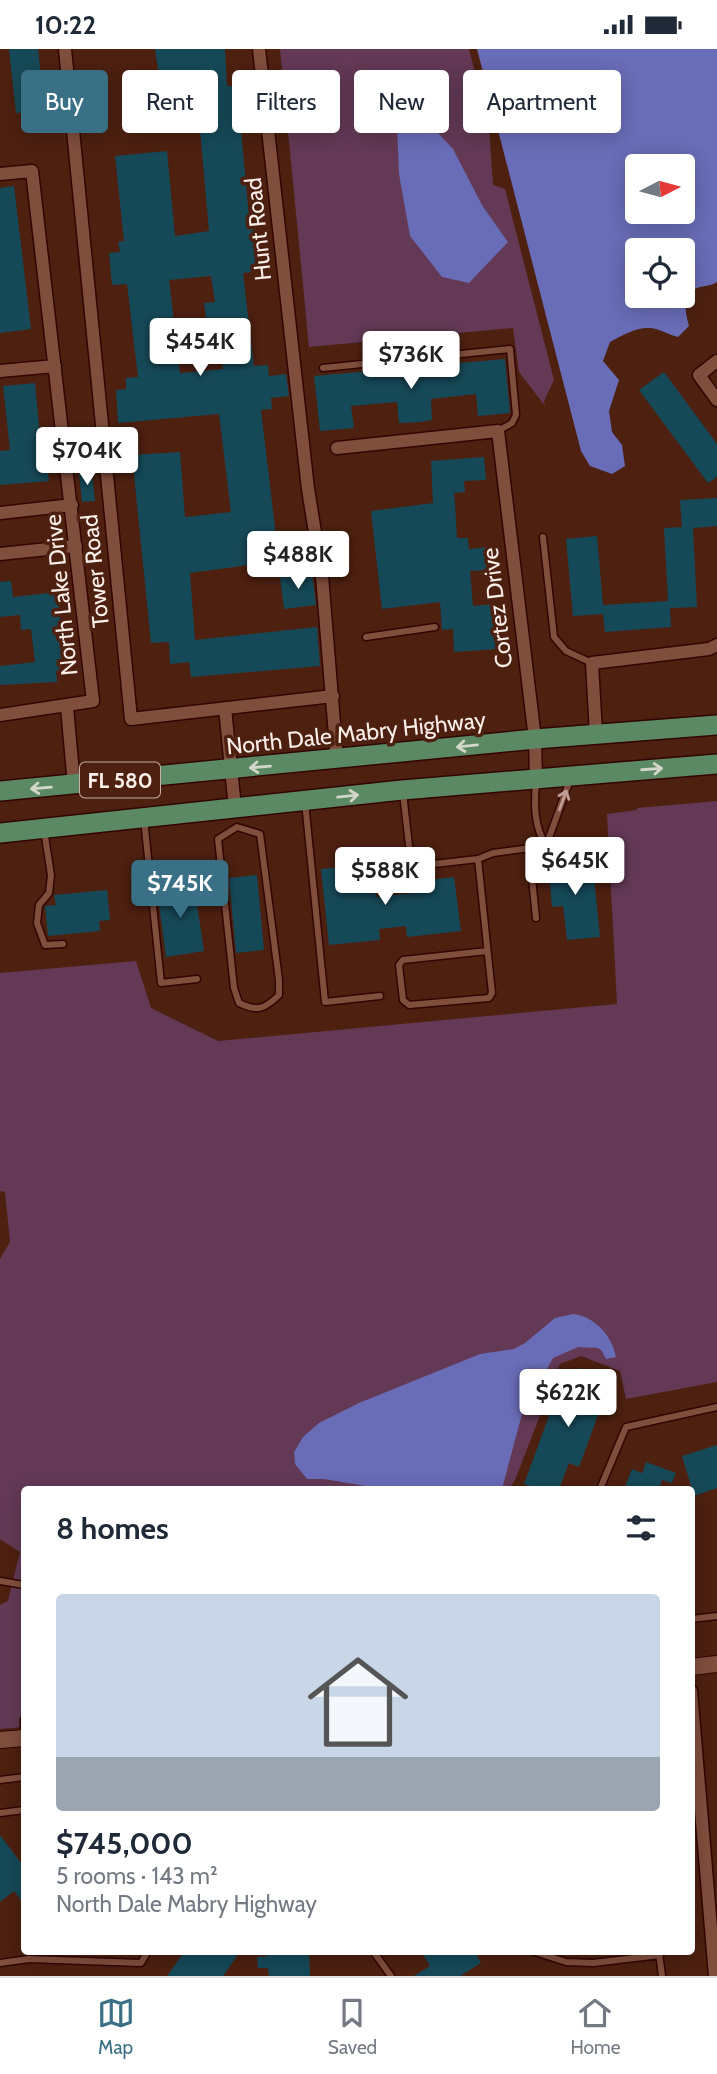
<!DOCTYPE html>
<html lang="en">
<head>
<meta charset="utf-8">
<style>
	:root { --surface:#fff; --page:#f2f2f3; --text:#1f2937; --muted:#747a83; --line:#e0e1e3; --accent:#3a7086 }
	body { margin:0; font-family:Cabin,sans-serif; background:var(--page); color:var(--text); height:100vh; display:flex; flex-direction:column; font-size:26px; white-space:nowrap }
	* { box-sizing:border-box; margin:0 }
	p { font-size:23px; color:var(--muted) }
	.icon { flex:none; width:38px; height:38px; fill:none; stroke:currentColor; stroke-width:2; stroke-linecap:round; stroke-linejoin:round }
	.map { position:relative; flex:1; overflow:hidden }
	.drawer { position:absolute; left:21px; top:1437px; width:674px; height:469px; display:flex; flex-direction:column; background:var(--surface); border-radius:7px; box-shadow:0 4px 18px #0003 }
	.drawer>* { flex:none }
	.guide { position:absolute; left:21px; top:21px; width:676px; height:63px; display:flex; gap:14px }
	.needle { width:46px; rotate:84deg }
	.fabs { position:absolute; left:625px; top:105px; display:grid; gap:14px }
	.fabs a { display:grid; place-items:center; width:70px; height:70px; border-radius:7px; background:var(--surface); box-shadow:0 4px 18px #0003; font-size:35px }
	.price { position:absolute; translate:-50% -60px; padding:0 16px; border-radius:7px; background:#fff; color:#222; font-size:23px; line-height:46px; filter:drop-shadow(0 2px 4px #0008) }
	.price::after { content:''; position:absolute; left:50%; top:42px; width:21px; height:16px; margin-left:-10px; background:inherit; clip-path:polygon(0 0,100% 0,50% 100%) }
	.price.on { background:var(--accent); color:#fff }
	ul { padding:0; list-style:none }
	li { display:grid; align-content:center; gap:14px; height:371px; padding:0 35px }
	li+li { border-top:2px solid var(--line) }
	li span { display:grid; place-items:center; height:217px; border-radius:7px; color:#555 }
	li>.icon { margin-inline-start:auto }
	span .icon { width:126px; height:126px; fill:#fffc; stroke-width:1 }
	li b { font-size:30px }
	h2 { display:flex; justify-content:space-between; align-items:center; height:84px; padding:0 35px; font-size:30px }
	.chip { padding:0 24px; border-radius:7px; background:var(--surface); box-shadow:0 4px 18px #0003; font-size:24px; line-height:63px }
	.chip.on { background:var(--accent); color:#fff }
	.status { display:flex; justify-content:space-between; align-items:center; height:49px; padding:0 35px; background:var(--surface); direction:ltr }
	.status svg { height:19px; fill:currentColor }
	.menu { display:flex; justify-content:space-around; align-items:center; height:98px; border-top:2px solid var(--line); background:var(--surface); font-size:19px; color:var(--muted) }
	.menu a { display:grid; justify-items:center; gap:4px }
	.menu .on { color:var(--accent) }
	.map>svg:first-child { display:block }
	.green { fill:#633955; fill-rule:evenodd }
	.water { fill:#696cb6; fill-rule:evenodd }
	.building { fill:#164958; fill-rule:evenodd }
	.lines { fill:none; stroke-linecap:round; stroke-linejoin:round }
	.service-casing { stroke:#310600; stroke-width:9 }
	.minor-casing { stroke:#310600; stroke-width:15 }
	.tertiary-casing { stroke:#310600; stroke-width:18 }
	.primary-casing { stroke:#310600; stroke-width:22 }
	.service { stroke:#804e3d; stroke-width:6 }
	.minor { stroke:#804e3d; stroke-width:12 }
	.tertiary { stroke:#804e3d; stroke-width:16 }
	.primary { stroke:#5b8964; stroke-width:19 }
	.oneway { stroke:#d3d6c8 }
	.oneway2 { stroke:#be9e94 }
	.labels { text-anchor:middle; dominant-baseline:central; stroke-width:7; stroke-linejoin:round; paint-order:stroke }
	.shield { fill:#4d2010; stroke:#c7b1a9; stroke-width:2 }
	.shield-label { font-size:21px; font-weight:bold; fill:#fbefea }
	.street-label { font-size:23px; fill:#fbefea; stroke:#4d2010 }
</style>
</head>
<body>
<div class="status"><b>10:22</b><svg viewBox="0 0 49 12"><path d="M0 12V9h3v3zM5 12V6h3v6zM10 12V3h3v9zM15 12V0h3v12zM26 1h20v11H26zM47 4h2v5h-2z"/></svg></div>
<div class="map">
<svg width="717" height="1927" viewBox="0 0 717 1927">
	<rect width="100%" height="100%" fill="#4d2010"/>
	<path class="green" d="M 280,0 L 469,0 L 489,78 L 493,136 L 505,140 L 554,331 L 544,352 L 545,357 L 519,323 L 513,279 L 309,298 ZM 399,125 L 482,156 L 508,193 Z
		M 717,752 L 717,1333 L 626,1350 L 620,1322 L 581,1307 L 560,1315 L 515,1431 L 509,1440 L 334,1440 L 321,1438 L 317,1440 L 24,1440 L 24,1678 L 0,1680 L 0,1556 L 8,1552 L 20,1503 L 0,1490 L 0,1210 L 10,1193 L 5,1143 L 0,1142 L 0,924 L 136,912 L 151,959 L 218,992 L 617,955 L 607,765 L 637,761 L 637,759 Z"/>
	<path class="water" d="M 477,0 L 717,0 L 717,233 C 711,237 708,236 700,238 C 681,243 685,263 689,277 L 678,288 C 670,286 663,282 656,280 C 640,276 623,286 610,293 L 603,312 L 619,331 L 609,362 L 612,383 L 622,396 L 625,417 L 612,425 L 590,417 L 581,402 ZM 682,117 L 682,163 L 637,163 L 637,117 ZM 682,201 L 682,247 L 637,247 L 637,201 Z
		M 423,68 L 453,100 L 482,156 L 508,193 L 469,234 L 442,228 L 410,187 L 399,125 L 397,75 Z
		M 573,1265 C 594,1267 612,1286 616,1308 L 606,1310 L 602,1302 L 598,1299 L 578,1298 L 553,1309 L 522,1365 L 502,1440 L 383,1440 L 324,1430 L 307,1430 L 295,1415 L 294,1403 L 303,1388 L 319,1374 L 359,1354 L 480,1305 L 514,1300 L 525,1294 L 555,1269 Z"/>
	<path class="building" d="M 9,0 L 38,0 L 45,60 L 16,64 Z
		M 155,0 L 225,0 L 227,37 L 237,37 L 250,179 L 255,178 L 256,188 L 268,187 L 270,221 L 243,224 L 254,317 L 268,316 L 269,327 L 286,325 L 289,347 L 271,349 L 272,360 L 261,361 L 279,512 L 190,524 L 195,591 L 317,578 L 320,617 L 191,628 L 189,613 L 170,615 L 169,593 L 151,594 L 132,406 L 180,403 L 185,468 L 231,463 L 219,365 L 118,374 L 116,341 L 126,340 L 126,329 L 138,328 L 127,235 L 112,236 L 109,204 L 120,203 L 118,193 L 124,192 L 115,107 L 167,102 L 175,187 L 209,182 L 196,35 L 189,35 L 188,22 L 159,26 ZM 211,227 L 215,253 L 204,254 L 210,297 L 220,295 L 223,320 L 180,324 L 169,231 Z
		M 14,137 L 31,280 L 0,284 L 0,139 Z
		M 505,310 L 510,364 L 478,367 L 476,345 L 431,350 L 432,371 L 421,373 L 399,374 L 397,353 L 351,357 L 354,379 L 320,382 L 314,327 Z
		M 664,323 L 717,395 L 717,428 L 708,434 L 639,341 Z
		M 35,334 L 42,409 L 46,409 L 49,432 L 0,436 L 0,402 L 10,401 L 3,337 Z
		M 484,408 L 486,431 L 464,432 L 465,443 L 454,444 L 455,455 L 457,489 L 468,489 L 469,500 L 490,498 L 492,521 L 470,522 L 471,534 L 473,557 L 494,555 L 497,600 L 454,603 L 453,580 L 442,581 L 440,553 L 382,560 L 371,462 L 433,454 L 431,412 Z
		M 92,424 L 95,452 L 82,453 L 79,425 Z
		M 717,449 L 717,477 L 693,479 L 697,558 L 670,559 L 671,578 L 605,583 L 603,565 L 573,567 L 566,490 L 597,487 L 603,556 L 668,552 L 664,479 L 682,478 L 680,451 Z
		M 312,524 L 316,556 L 284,560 L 280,528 Z
		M 11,532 L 13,548 L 57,543 L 66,620 L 56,622 L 57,633 L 0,636 L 0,617 L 35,613 L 31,580 L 21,581 L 20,566 L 0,568 L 0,533 Z
		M 581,809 L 583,820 L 593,819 L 600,888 L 567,891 L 563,857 L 552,858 L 548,812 Z
		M 373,815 L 376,848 L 413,844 L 412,833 L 454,828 L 461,882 L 407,888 L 406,877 L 379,880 L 380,891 L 329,896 L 321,820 Z
		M 257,826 L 264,901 L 236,904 L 229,829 Z
		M 194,835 L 204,902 L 166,908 L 157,840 Z
		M 107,841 L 110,871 L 99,872 L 100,882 L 48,887 L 45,857 L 56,856 L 54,846 Z
		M 579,1319 L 611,1331 L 579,1418 L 569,1414 L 559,1440 L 537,1440 L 524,1435 L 564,1326 L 575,1330 Z
		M 717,1396 L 717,1439 L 694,1447 L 682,1407 Z
		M 646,1413 L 676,1424 L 672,1434 L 662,1431 L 659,1440 L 624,1440 L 632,1420 L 642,1424 Z
		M 0,1786 L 24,1818 L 24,1855 L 14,1842 L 0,1853 Z
		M 185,1902 L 229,1902 L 237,1907 L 223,1927 L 167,1927 Z
		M 267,1902 L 309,1902 L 310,1927 L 269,1927 L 268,1919 L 258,1919 L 257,1908 L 267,1907 Z
		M 421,1902 L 474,1902 L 481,1914 L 460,1927 L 414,1927 L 430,1917 Z"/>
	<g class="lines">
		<defs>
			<path id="service" d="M 323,319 L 510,300 L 516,366 L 512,374 L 498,382
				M 543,488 L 554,588 L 566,602 L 592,614
				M 366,588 L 435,578
				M 536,733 C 534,756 534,777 546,797 L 570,731
				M 403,744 L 411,814 L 416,817 L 478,810 L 493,804 L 546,797
				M 305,753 L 325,953 L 380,947
				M 144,770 L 161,934 L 197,930
				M 237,778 L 260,785 L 279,931 L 279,946 C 265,960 257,963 239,954 L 234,939 L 218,790 Z
				M 44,781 L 51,826 L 49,844 L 39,856 L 37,874 L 45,896 L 63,895
				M 529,799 L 536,869
				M 478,810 L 492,944 L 489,949 L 409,956 L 403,951 L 399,916 L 403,911 L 487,902
				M 600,1440 L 626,1378 L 717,1358
				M 0,1532 L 24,1536
				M 691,1570 L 717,1567
				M 24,1670 L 24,1679
				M 0,1731 L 24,1728
				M 0,1764 L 24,1761
				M 373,1902 L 391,1927
				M 532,1902 L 566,1913 L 593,1914 L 660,1906
				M 659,1904 L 662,1927
				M 0,1914 L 29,1910 L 141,1914 L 148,1902"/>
			<path id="minor" d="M 65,0 L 131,670 L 333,647
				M 259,0 L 308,440 L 322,527 L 337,711
				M 0,125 L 32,122 L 93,652 L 0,666
				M 717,312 L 699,326 L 717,351
				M 0,322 L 55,317
				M 337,399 L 498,382 L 535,690 L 536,731
				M 0,464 L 72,456
				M 0,505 L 76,497
				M 67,658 L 74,736
				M 225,659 L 235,759
				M 596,685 L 592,614 L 709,600 L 717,596
				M 691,1642 L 715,1927"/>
			<path id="tertiary" d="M 691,1618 L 717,1615
				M 0,1691 L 24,1689"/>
			<path id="primary" d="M 0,742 L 535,690 L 717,676
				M 0,784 L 402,741 L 717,715"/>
		</defs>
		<use href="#service" class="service-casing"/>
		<use href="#minor" class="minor-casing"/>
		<use href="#tertiary" class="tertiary-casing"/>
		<use href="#primary" class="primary-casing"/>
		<use href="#service" class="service"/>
		<use href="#minor" class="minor"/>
		<use href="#tertiary" class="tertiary"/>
		<use href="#primary" class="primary"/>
	</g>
	<defs><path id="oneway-shaft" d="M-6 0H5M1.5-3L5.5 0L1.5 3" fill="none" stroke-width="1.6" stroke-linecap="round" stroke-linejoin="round" transform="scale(1.75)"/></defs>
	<g class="oneway">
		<use href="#oneway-shaft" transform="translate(467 697) rotate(174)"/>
		<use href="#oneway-shaft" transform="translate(260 718) rotate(175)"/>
		<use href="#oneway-shaft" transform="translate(652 720) rotate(-4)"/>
		<use href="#oneway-shaft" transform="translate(41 739) rotate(175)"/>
		<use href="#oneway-shaft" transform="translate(348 747) rotate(-6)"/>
	</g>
	<use class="oneway2" href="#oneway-shaft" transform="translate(563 751) rotate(-70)"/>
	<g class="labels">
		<rect class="shield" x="80" y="713.5" width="80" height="35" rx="5"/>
		<g class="shield-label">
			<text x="120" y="731">FL 580</text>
		</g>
		<g class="street-label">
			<text transform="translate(258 180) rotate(-96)">Hunt Road</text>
			<text transform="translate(95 522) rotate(-96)">Tower Road</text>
			<text transform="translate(61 546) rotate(-96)">North Lake Drive</text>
			<text transform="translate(497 559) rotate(-97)">Cortez Drive</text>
			<text transform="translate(356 684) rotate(-6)">North Dale Mabry Highway</text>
		</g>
	</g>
</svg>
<div class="fabs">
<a><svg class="needle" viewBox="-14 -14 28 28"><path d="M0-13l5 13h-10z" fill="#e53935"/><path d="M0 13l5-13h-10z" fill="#747a83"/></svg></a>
<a><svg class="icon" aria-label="locate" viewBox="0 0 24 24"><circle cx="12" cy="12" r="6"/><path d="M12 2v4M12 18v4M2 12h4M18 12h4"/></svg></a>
</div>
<b class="price" style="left:200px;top:329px">$454K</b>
<b class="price" style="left:411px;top:342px">$736K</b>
<b class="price" style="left:87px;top:438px">$704K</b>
<b class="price" style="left:298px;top:542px">$488K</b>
<b class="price" style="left:575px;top:848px">$645K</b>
<b class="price" style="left:385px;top:858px">$588K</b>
<b class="price on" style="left:180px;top:871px">$745K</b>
<b class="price" style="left:568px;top:1380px">$622K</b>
<div class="guide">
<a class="chip on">Buy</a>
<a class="chip">Rent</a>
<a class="chip">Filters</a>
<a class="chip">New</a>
<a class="chip">Apartment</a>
</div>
<section class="drawer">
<h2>8 homes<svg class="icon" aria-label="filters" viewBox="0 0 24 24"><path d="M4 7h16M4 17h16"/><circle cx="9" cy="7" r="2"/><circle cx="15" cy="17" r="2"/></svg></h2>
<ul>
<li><span style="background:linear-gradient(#c9d6e8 75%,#9aa5b1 0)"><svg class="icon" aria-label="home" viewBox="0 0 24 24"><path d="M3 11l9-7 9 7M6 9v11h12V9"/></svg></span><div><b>$745,000</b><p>5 rooms · 143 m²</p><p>North Dale Mabry Highway</p></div></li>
</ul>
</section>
</div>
<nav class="menu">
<a class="on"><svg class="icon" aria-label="map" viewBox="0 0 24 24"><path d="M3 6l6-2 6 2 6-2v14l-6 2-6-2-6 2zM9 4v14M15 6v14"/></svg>Map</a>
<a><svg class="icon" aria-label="saved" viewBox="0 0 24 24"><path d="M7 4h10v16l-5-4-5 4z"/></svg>Saved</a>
<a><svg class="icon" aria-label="home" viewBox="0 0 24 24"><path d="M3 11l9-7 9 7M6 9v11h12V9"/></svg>Home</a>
</nav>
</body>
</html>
